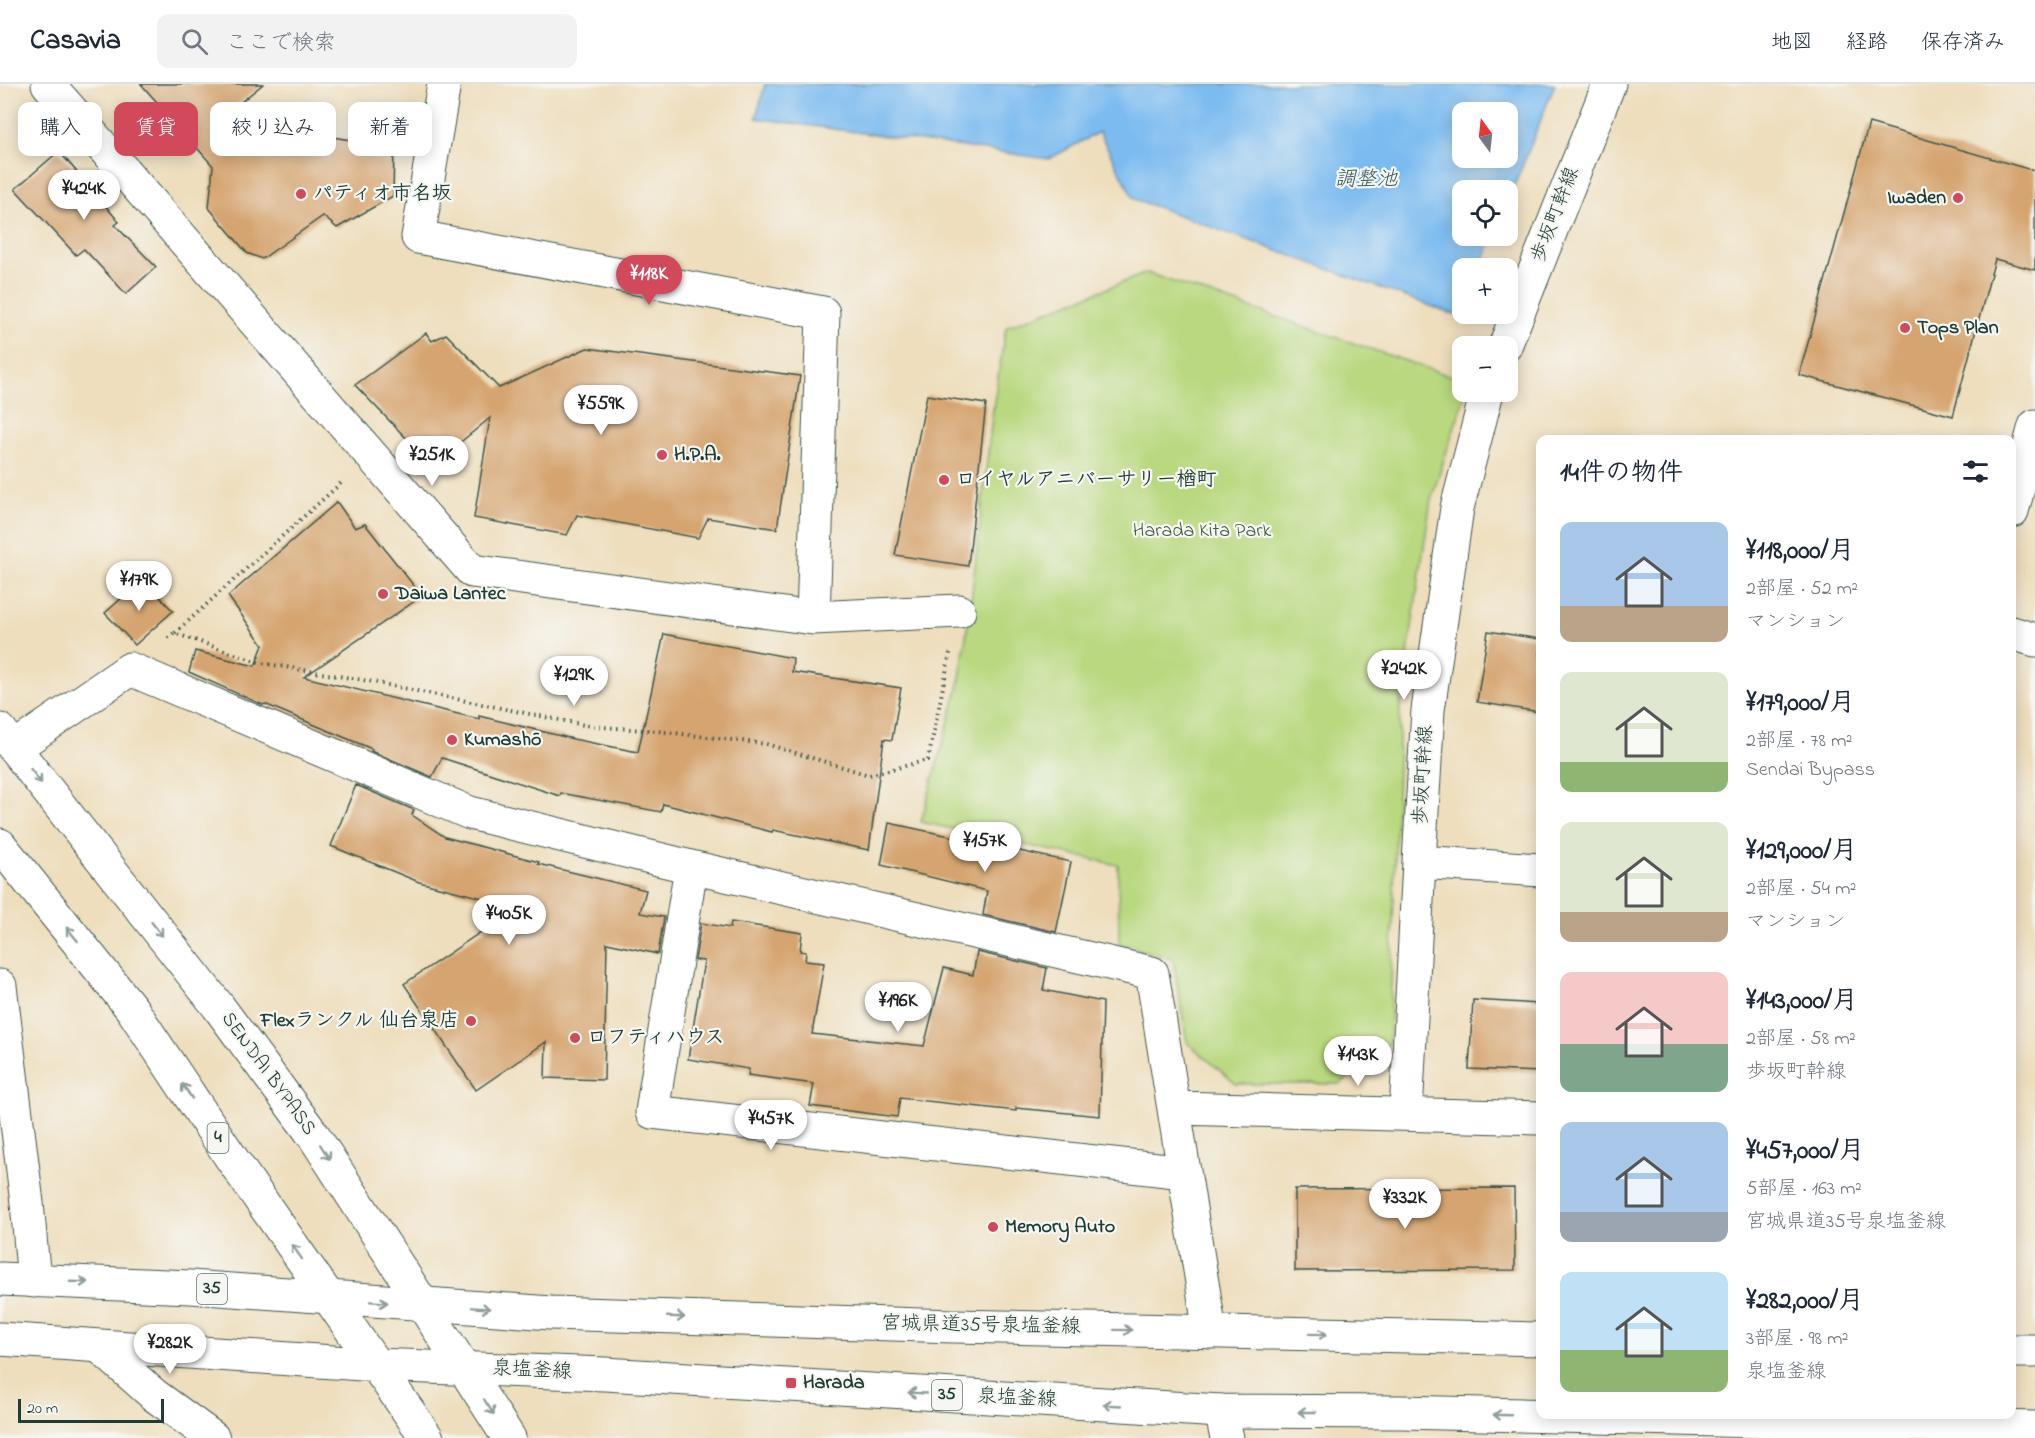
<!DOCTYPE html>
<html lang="ja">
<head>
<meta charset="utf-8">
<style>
	:root { --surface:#fff; --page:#f2f2f3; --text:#1f2937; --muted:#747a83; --line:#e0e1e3; --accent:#d1495b }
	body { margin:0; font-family:"Indie Flower","Klee One",sans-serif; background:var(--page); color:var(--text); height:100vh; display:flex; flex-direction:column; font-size:22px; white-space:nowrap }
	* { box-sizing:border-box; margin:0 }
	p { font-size:20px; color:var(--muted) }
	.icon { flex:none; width:33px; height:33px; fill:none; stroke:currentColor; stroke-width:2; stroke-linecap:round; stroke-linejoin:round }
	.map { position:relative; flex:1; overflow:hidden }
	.details { position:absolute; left:1536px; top:351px; width:480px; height:984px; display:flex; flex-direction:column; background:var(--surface); border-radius:12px; box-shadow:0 3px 15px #0003 }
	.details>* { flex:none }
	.guide { position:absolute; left:18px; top:18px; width:570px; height:54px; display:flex; gap:12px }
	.needle { width:39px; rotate:345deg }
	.buttons { position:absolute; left:1452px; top:18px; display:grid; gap:12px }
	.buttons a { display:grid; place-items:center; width:66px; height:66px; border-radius:12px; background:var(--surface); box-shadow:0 3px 15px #0003; font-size:30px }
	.scale { position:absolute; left:18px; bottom:15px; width:146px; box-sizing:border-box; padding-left:6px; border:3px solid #1f3d34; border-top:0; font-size:16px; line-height:21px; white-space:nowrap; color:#1f3d34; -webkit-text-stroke:4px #f6f6f2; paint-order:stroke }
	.price { position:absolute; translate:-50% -51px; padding:0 14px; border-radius:21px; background:#fff; color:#222; font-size:20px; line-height:39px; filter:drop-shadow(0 2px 3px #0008) }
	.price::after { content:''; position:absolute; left:50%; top:36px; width:18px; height:14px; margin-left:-9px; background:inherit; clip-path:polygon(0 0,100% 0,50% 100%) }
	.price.on { background:var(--accent); color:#fff }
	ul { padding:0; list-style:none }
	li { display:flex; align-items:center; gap:18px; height:150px; padding:0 24px }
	li span { display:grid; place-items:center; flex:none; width:168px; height:120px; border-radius:12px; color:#555 }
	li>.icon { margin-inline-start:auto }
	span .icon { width:72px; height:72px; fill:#fffc; stroke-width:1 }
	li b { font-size:26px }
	h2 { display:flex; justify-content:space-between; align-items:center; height:72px; padding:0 24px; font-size:26px }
	.chip { padding:0 21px; border-radius:12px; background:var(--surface); box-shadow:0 3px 15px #0003; font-size:21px; line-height:54px }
	.chip.on { background:var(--accent); color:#fff }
	header { display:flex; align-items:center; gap:36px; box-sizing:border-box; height:84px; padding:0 30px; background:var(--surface); border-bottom:2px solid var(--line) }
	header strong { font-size:28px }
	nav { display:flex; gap:33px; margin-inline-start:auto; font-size:21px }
	.search { width:420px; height:54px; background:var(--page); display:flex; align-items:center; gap:15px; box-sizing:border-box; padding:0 21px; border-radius:12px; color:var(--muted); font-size:22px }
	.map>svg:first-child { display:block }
	.green { fill:#b9d87f; stroke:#6c8a5a; stroke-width:1.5 }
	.water { fill:#7cbbf0; stroke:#4e7c92; stroke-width:1.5; fill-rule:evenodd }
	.building { fill:#d5a470 }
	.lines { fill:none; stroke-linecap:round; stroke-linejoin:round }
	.minor-casing { stroke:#3e5549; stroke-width:35 }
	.major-casing { stroke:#3e5549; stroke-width:35 }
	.highway-casing { stroke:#3e5549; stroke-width:35 }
	.path { stroke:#3e5549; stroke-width:4; stroke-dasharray:1.5 4.5; stroke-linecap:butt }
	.minor { stroke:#fff; stroke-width:33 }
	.major { stroke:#fff; stroke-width:33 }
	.highway { stroke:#fff; stroke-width:33 }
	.oneway { stroke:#8f9e9a }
	.poi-dot { fill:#d1495b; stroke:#f6f6f2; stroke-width:2 }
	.labels { text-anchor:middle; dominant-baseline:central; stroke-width:4.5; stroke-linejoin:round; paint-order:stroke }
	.shield { fill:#f6f6f2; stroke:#60746d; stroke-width:1.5 }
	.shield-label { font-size:18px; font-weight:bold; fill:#1f3d34 }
	.poi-label { font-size:20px; font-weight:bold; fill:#1f3d34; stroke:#f6f6f2; text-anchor:start }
	.street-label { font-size:20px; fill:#1f3d34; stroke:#f6f6f2 }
	.park-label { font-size:20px; fill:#3e5c43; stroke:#f6f6f2 }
	.water-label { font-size:21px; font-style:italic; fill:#365c63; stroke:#f6f6f2 }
</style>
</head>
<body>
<header>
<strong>Casavia</strong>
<div class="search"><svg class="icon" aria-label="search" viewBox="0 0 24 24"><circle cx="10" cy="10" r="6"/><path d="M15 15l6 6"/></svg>ここで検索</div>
<nav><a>地図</a><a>経路</a><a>保存済み</a></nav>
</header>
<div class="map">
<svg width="2035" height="1354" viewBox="0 0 2035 1354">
	<rect width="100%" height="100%" fill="#f6f6f2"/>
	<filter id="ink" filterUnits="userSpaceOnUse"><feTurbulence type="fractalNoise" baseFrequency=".0167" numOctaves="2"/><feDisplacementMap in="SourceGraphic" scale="12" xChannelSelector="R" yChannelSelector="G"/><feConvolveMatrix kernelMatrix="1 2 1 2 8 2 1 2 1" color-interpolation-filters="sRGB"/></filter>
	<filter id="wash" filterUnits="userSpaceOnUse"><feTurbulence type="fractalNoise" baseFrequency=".008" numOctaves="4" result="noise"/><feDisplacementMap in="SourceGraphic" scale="24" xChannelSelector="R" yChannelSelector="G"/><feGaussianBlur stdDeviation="1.35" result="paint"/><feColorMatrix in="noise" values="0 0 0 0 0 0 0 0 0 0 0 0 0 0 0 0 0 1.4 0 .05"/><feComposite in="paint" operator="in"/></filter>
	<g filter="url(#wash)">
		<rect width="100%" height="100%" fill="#eedebd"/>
		<path class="green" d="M 1147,189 L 1447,291 L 1462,294 L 1462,308 L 1466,308 L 1431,415 L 1400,624 L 1389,960 L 1340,1000 L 1236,1000 L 1187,958 L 1173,875 L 1119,860 L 1118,781 L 921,738 L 959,601 L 972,509 L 993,324 L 1006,243 Z"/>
		<path class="water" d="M 765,0 L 1555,0 L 1508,118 L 1508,106 L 1462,106 L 1462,152 L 1494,152 L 1480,184 L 1462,184 L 1462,228 L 1461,233 L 1134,115 L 1099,48 L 1049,75 L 756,34 ZM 1462,28 L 1508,28 L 1508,74 L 1462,74 Z"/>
		<g id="blocks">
			<path class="building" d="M 141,0 L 263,0 L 220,35 L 394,63 L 393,112 L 337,144 L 323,132 L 262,175 L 247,169 L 209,124 L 213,82 Z
				M 1869,39 L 2035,87 L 2035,186 L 1995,175 L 1953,332 L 1799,291 Z
				M 59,67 L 119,138 L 115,141 L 156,183 L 126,210 L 84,165 L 76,171 L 15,105 Z
				M 426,249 L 432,257 L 446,250 L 499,304 L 587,264 L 800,292 L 777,445 L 708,434 L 698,454 L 577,431 L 567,451 L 474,434 L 490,334 L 429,384 L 405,357 L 407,355 L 355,301 Z
				M 927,311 L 986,320 L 968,482 L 895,471 Z
				M 337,418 L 355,444 L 365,440 L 422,512 L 304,593 L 479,635 L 479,632 L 573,655 L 638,668 L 664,550 L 793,574 L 792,588 L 901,604 L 892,656 L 884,655 L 869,766 L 773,746 L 772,748 L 663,720 L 661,728 L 561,709 L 560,712 L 442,674 L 432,693 L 371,667 L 372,665 L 265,620 L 263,621 L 189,588 L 195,567 L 255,582 L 263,561 L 228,512 Z
				M 143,495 L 173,527 L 135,561 L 105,529 Z
				M 1488,547 L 1540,555 L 1540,628 L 1477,618 Z
				M 356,701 L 414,726 L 412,731 L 445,753 L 539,778 L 538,780 L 646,806 L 640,829 L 664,833 L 658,870 L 607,859 L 604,996 L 545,994 L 546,958 L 476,1006 L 404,900 L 518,823 L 419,798 L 331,762 Z
				M 889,739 L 1071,778 L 1056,848 L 983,831 L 987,807 L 881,781 Z
				M 731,838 L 802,849 L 800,867 L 806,868 L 805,877 L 824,879 L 812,950 L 924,962 L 944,884 L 973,891 L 977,868 L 1047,884 L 1043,906 L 1103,918 L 1100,1032 L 1016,1024 L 1016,1027 L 900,1014 L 897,1033 L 810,1022 L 814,1000 L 748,991 L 749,985 L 688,975 L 704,877 L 695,876 L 701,839 L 730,844 Z
				M 1473,916 L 1540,920 L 1540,988 L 1469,985 Z
				M 1514,1104 L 1515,1186 L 1295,1187 L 1295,1105 Z"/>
		</g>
	</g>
	<g filter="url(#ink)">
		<use href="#blocks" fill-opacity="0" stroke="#3e5549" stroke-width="1.5"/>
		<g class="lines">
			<defs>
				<path id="minor" d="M 48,0 L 472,487 L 813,534 L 959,527
					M 444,0 L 418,153 L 823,229 L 813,534
					M 1505,262 L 1609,0
					M 1487,308 L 1457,424 L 1428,626 L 1419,778 L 1540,786
					M 2012,427 L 2035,342
					M 2012,549 L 2035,556
					M 14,664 L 130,585 L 470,729 L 691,783 L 1152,889 L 1210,1248
					M 691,783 L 652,1028 L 1184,1088
					M 0,902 L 27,1119 L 34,1197
					M 1175,1024 L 1540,1034
					M 1406,1030 L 1419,778
					M 100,1263 L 154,1311 L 213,1354
					M 1221,1327 L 1227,1354"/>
				<path id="major" d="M 0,1195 L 191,1203 L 551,1229 L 953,1242 L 1540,1255
					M 0,1255 L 376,1281 L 605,1290 L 1221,1327 L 1401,1328 L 2035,1344
					M 2012,1267 L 2035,1267"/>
				<path id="highway" d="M 0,646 L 218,922 L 314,1052 L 509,1354
					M 0,761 L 132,925 L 232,1075 L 427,1354"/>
			</defs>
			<use href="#minor" class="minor-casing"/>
			<use href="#major" class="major-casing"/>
			<use href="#highway" class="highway-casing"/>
			<path class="path" d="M 175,549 L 341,399
				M 168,554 L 174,549 L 261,579 L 363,596 L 589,642 L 657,647 L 766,660 L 869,691 L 928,676 L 950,569"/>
			<use href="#minor" class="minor"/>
			<use href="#major" class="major"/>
			<use href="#highway" class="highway"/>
		</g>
		<defs><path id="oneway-shaft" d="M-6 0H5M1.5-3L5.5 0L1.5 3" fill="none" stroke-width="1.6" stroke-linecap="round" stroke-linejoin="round" transform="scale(1.5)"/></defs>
		<g class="oneway">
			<use href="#oneway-shaft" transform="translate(36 692) rotate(52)"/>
			<use href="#oneway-shaft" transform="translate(157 845) rotate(52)"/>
			<use href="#oneway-shaft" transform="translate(72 850) rotate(-129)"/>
			<use href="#oneway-shaft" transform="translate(187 1007) rotate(-124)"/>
			<use href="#oneway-shaft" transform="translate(325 1068) rotate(57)"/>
			<use href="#oneway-shaft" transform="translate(297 1168) rotate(-125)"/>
			<use href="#oneway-shaft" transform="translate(79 1198) rotate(2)"/>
			<use href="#oneway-shaft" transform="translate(379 1218) rotate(4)"/>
			<use href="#oneway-shaft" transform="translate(481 1224) rotate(4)"/>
			<use href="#oneway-shaft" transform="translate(676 1233) rotate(2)"/>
			<use href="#oneway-shaft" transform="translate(1123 1246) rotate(1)"/>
			<use href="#oneway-shaft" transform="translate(1318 1250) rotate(1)"/>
			<use href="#oneway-shaft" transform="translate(917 1309) rotate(-177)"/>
			<use href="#oneway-shaft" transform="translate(1112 1321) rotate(-177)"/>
			<use href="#oneway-shaft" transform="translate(489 1323) rotate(57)"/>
			<use href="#oneway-shaft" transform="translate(1307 1328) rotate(-180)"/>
			<use href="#oneway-shaft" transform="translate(1502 1331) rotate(-178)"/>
		</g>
	</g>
	<g class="poi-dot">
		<circle cx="301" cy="110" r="6"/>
		<circle cx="1958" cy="114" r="6"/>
		<circle cx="1905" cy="244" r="6"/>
		<circle cx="662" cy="371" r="6"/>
		<circle cx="944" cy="396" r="6"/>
		<circle cx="383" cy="510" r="6"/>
		<circle cx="452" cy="656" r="6"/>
		<circle cx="471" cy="937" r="6"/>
		<circle cx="575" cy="954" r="6"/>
		<circle cx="993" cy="1143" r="6"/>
		<rect x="785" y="1293" width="12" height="12" rx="3"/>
	</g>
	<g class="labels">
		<g class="shield">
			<rect x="207.5" y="1039" width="21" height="30" rx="4.5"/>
			<rect x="197" y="1190" width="30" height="30" rx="4.5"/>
			<rect x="932" y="1296" width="30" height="30" rx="4.5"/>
		</g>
		<g class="shield-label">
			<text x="218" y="1054">4</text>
			<text x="212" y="1205">35</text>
			<text x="947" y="1311">35</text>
		</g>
		<g class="poi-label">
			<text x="313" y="110">パティオ市名坂</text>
			<text x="1946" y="114" text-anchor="end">Iwaden</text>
			<text x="1917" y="244">Tops Plan</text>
			<text x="674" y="371">H.P.A.</text>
			<text x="956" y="396">ロイヤルアニバーサリー楢町</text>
			<text x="395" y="510">Daiwa Lantec</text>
			<text x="464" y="656">Kumashō</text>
			<text x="459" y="937" text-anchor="end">Flexランクル 仙台泉店</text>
			<text x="587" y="954">ロフティハウス</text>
			<text x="1005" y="1143">Memory Auto</text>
			<text x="803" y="1299">Harada</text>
		</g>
		<g class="street-label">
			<text transform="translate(1556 131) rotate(-69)">歩坂町幹線</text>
			<text transform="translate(1424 691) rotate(-87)">歩坂町幹線</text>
			<text transform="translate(268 990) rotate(54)">SENDAI BYPASS</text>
			<text transform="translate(981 1242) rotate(1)">宮城県道35号泉塩釜線</text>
			<text transform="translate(532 1287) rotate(3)">泉塩釜線</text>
			<text transform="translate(1017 1315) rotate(3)">泉塩釜線</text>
		</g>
		<g class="park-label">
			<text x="1202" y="447">Harada Kita Park</text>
		</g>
		<g class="water-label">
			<text x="1366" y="96">調整池</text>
		</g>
	</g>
</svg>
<div class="buttons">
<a><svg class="needle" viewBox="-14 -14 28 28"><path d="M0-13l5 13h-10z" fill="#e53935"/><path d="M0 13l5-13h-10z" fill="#747a83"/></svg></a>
<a><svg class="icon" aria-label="locate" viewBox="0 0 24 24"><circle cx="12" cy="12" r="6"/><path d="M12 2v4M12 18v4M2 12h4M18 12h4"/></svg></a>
<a>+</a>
<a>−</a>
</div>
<div class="scale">20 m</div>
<b class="price" style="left:84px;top:137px">¥424K</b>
<b class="price on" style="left:649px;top:222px">¥118K</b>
<b class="price" style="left:601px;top:352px">¥559K</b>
<b class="price" style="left:432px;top:403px">¥251K</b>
<b class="price" style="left:139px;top:528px">¥179K</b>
<b class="price" style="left:1404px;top:617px">¥242K</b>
<b class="price" style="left:574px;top:623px">¥129K</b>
<b class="price" style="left:985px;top:789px">¥157K</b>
<b class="price" style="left:509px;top:862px">¥405K</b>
<b class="price" style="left:898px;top:949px">¥196K</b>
<b class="price" style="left:1358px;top:1003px">¥143K</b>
<b class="price" style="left:771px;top:1067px">¥457K</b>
<b class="price" style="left:1405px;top:1146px">¥332K</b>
<b class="price" style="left:170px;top:1291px">¥282K</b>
<div class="guide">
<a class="chip">購入</a>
<a class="chip on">賃貸</a>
<a class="chip">絞り込み</a>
<a class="chip">新着</a>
</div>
<section class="details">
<h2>14件の物件<svg class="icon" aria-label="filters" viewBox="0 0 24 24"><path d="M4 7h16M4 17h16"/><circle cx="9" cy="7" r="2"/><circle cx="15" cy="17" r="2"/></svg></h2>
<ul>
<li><span style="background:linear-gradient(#a9c7e8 70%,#b9a48a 0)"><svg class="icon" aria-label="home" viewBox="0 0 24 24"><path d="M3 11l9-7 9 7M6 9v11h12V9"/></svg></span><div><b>¥118,000/月</b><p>2部屋 · 52 m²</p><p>マンション</p></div></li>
<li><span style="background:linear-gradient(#dfe7d0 75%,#8fb573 0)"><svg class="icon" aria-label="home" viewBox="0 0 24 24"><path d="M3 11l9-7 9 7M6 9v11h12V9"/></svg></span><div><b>¥179,000/月</b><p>2部屋 · 78 m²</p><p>Sendai Bypass</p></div></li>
<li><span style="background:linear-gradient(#dfe7d0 75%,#b9a48a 0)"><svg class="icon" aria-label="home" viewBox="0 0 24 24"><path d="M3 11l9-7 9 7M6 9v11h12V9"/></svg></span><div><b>¥129,000/月</b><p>2部屋 · 54 m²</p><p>マンション</p></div></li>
<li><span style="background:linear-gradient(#f6c9c9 60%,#7fa58c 0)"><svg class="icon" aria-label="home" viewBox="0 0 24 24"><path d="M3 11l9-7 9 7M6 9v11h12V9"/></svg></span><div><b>¥143,000/月</b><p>2部屋 · 58 m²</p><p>歩坂町幹線</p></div></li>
<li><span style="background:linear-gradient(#a9c7e8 75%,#9aa5b1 0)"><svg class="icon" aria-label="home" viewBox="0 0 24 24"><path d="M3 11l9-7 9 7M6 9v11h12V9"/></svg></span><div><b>¥457,000/月</b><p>5部屋 · 163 m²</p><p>宮城県道35号泉塩釜線</p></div></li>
<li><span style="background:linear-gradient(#bfe0f5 65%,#8fb573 0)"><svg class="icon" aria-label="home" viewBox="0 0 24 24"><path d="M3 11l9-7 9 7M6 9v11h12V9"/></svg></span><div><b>¥282,000/月</b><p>3部屋 · 98 m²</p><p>泉塩釜線</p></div></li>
</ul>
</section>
</div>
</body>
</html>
